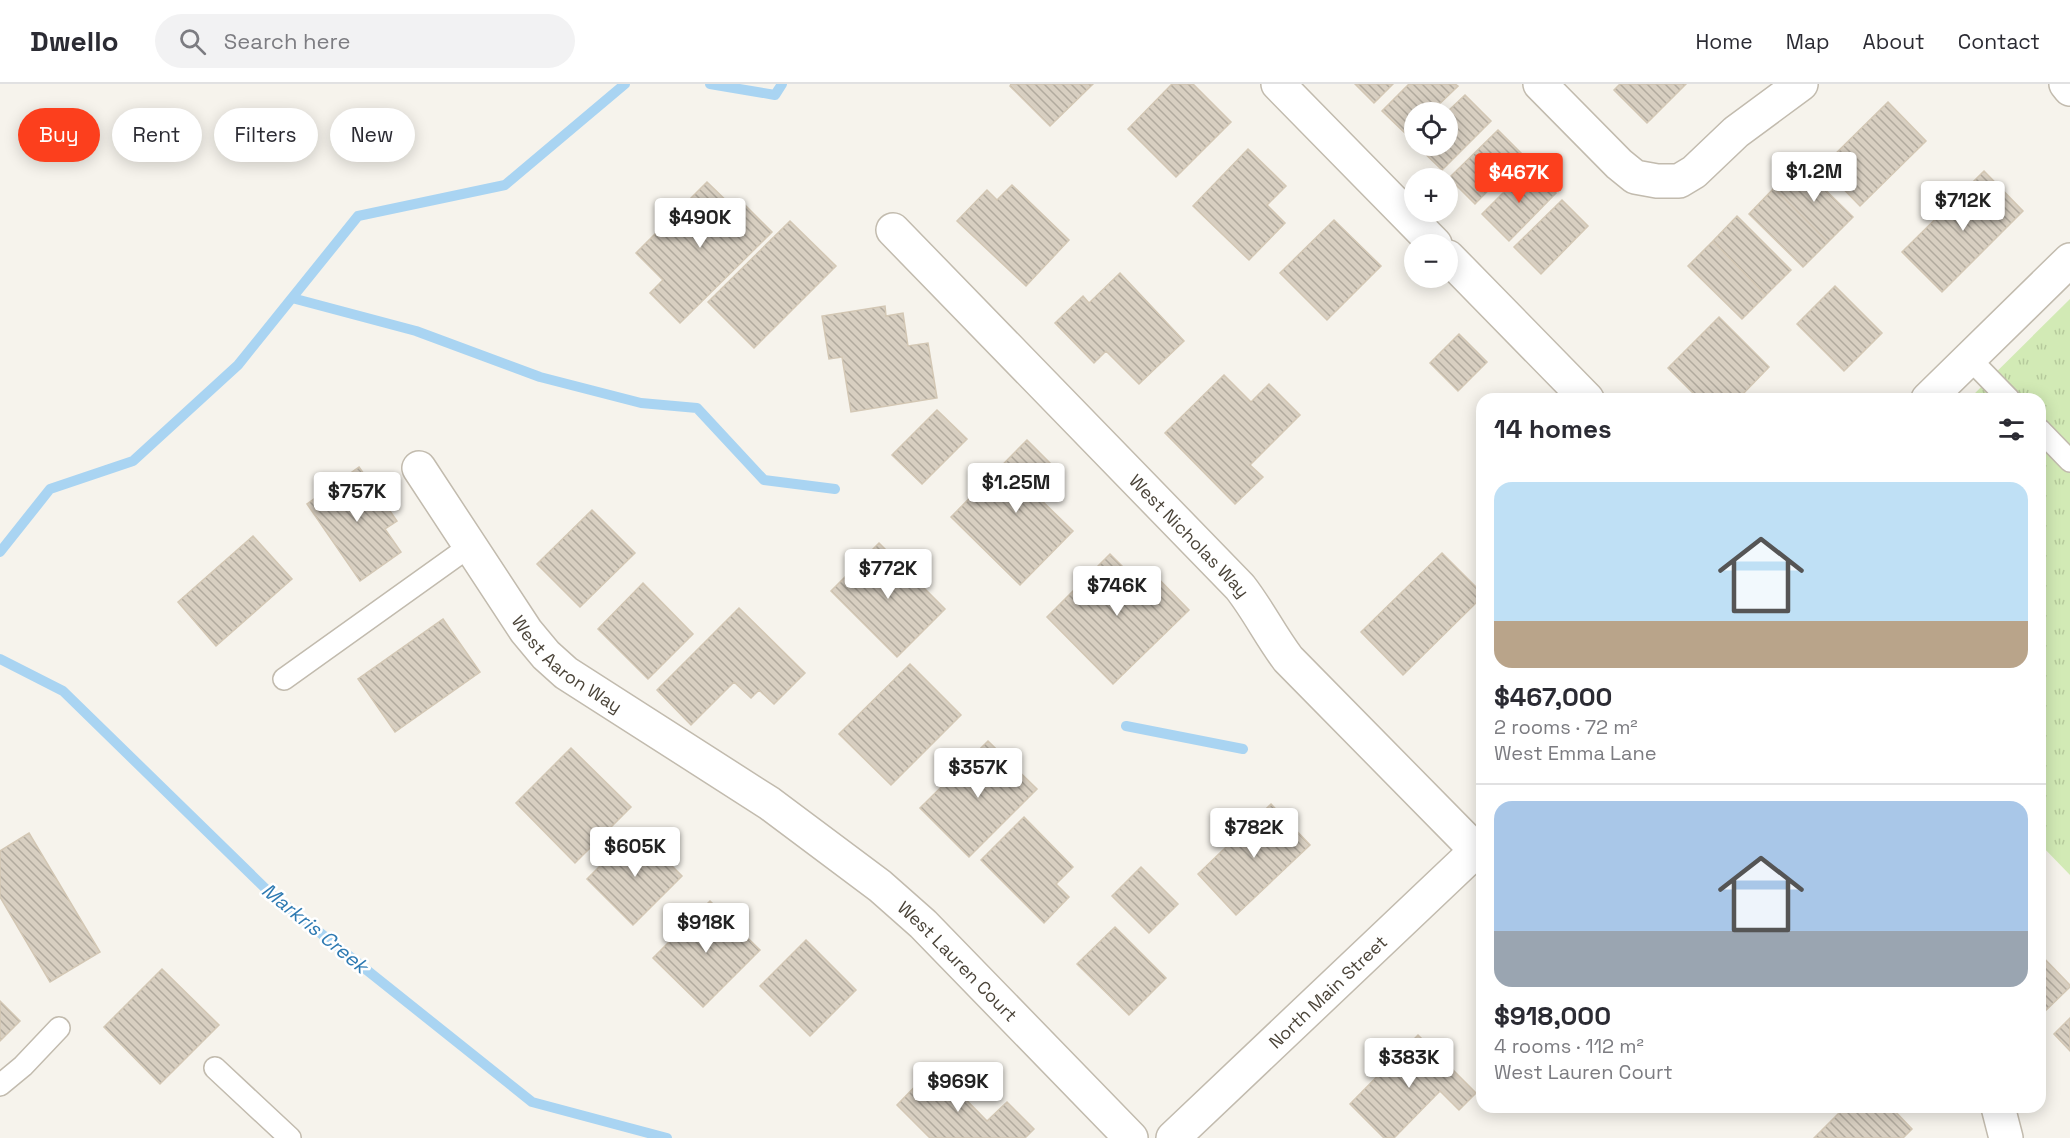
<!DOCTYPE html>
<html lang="en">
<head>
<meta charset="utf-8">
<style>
	:root { --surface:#fff; --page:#f2f2f3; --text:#2b2b33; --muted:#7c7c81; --line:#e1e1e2; --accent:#fc3f1d }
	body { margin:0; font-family:"Space Grotesk",sans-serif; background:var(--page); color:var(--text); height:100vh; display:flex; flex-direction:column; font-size:22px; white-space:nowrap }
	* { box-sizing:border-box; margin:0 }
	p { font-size:20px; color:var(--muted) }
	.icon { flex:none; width:33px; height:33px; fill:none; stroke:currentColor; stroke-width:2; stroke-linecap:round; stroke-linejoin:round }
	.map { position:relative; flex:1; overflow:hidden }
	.panel { position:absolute; left:1476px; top:309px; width:570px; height:720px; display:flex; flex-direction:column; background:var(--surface); border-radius:18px; box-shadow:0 3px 15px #0003 }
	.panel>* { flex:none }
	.hud { position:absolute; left:18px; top:24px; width:570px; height:54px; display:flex; gap:12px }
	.tools { position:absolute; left:1404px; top:18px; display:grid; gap:12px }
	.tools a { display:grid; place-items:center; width:54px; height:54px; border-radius:50%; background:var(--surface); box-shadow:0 3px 15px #0003; font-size:30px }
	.price { position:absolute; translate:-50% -51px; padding:0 14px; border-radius:6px; background:#fff; color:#222; font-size:20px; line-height:39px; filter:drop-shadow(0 2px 3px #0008) }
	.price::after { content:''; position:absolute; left:50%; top:36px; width:18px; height:14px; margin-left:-9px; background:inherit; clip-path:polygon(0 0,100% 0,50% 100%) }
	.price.active { background:var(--accent); color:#fff }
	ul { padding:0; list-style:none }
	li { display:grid; align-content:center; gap:12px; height:318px; padding:0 18px }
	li+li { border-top:2px solid var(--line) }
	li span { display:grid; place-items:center; height:186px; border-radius:18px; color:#555 }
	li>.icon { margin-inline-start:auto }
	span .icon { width:108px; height:108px; fill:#fffc; stroke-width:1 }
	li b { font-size:26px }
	h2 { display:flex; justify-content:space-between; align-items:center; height:72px; padding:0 18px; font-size:26px }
	.chip { padding:0 21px; border-radius:27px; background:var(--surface); box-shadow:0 3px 15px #0003; font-size:21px; line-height:54px }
	.chip.active { background:var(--accent); color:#fff }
	header { display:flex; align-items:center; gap:36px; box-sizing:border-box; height:84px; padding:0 30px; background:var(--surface); border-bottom:2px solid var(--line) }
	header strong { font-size:28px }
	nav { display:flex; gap:33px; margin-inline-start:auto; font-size:21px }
	.search { width:420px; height:54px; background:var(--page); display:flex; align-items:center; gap:15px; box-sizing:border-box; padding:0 21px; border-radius:33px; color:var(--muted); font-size:22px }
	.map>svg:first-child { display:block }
	.grass { fill:url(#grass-tufts) }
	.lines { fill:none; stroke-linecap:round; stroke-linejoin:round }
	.stream { stroke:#a9d4f2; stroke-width:10 }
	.building { fill:url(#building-back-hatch); stroke:#d3c7b4; stroke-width:1.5 }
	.service-casing { stroke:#c2bbae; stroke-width:24 }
	.minor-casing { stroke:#c2bbae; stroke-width:36 }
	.tertiary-casing { stroke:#c2bbae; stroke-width:36 }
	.service { stroke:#fff; stroke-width:21 }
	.minor { stroke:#fff; stroke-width:33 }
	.tertiary { stroke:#fff; stroke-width:33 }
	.labels { text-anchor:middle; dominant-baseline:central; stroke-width:5; stroke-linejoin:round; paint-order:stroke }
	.street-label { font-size:18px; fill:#4b4439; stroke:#fff }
	.water-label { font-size:20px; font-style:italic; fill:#2e7ab2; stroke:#fff }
</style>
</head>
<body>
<header>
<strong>Dwello</strong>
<div class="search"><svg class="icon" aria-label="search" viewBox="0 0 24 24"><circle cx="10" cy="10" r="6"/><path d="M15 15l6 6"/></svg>Search here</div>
<nav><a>Home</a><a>Map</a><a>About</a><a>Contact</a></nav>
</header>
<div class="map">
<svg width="2070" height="1054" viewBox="0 0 2070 1054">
	<defs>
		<pattern id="grass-tufts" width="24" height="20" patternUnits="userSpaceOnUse" patternTransform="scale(1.5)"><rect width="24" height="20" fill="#d2eab5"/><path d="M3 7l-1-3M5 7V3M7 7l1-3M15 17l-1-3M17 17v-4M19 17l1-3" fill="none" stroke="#b6ca9c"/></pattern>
		<pattern id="building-back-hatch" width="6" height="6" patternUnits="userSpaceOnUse" patternTransform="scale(1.5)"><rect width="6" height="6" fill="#d8cfc1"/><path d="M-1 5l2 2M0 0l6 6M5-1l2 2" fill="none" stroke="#b1aa9e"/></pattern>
	</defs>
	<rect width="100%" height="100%" fill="#f6f3ec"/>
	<path class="grass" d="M 2070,215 L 2070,791 L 2040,760 L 2040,315 L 1969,315 Z"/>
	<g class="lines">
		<path class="stream" d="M 710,0 L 775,11 L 782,0
			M 292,214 L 416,247 L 540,293 L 641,319 L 697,324 L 764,396 L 835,405
			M 0,468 L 50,405 L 133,377 L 238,281 L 358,132 L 505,101 L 625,0
			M 0,575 L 63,607 L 269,808 L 532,1018 L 667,1054
			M 1126,642 L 1243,665"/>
	</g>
	<path class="building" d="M 1011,0 L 1093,0 L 1050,42 L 1010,2 Z
		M 1172,0 L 1193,0 L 1231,38 L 1176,93 L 1128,45 Z
		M 1355,0 L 1393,0 L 1374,19 Z
		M 1409,0 L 1455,0 L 1458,2 L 1431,28 L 1414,28 L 1414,45 L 1408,52 L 1382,27 Z
		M 1620,0 L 1686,0 L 1647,39 L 1614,6 Z
		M 1465,11 L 1491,37 L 1442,86 L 1417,62 L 1448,62 L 1447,28 Z
		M 1888,18 L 1926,57 L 1860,122 L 1822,83 Z
		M 1498,46 L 1523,71 L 1475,120 L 1449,94 Z
		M 1248,65 L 1286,102 L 1267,121 L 1285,139 L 1249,176 L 1193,122 Z
		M 1799,80 L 1853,133 L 1828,158 L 1774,104 Z
		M 1529,83 L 1556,109 L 1509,157 L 1482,130 Z
		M 1984,87 L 2023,127 L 1942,208 L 1902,168 Z
		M 707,98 L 736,126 L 743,119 L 772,148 L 680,239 L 650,209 L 663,196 L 636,169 Z
		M 1012,101 L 1069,156 L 1026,202 L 957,137 L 987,106 L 997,116 Z
		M 1774,104 L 1828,158 L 1803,183 L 1749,130 Z
		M 1562,116 L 1588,142 L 1541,190 L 1514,163 Z
		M 1737,132 L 1791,186 L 1766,211 L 1713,157 Z
		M 1334,136 L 1381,182 L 1327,236 L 1280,189 Z
		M 790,137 L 836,182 L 754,264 L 708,218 Z
		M 1713,157 L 1766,211 L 1742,235 L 1688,182 Z
		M 1120,189 L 1184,257 L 1139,300 L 1106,267 L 1094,279 L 1055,239 L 1083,212 L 1089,219 Z
		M 1835,202 L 1882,249 L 1844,287 L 1797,240 Z
		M 885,222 L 886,232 L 903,229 L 908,262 L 928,259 L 937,314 L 851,328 L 842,273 L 829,275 L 822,232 Z
		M 1719,233 L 1769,283 L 1738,315 L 1687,315 L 1693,309 L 1668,284 Z
		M 1459,250 L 1487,278 L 1458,307 L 1430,279 Z
		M 1224,291 L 1251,318 L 1269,300 L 1300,331 L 1250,381 L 1263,393 L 1235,420 L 1165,349 Z
		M 937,326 L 967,355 L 922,400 L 892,371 Z
		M 1027,356 L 1062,391 L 1039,414 L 1073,447 L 1020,501 L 951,433 Z
		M 359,383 L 397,437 L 385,445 L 401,468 L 360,497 L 307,420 Z
		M 592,426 L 635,469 L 580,523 L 537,480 Z
		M 253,452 L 292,495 L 216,562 L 178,518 Z
		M 879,459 L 945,525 L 897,573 L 831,507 Z
		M 1442,469 L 1482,509 L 1482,513 L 1403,591 L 1361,548 Z
		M 1110,470 L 1139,499 L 1151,487 L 1189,526 L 1113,600 L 1047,533 Z
		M 643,499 L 693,550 L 648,595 L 598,545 Z
		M 739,524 L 805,589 L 774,620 L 759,606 L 751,614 L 734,598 L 691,641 L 657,606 Z
		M 443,535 L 480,588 L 395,648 L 358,595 Z
		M 910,580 L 961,631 L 891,701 L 839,650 Z
		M 988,657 L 1037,705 L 969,773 L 920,724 Z
		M 571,664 L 631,723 L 575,779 L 516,719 Z
		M 1271,720 L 1310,761 L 1236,831 L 1198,790 Z
		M 1024,733 L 1073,783 L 1056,800 L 1069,813 L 1044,839 L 981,776 Z
		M 636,746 L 682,792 L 633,841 L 587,795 Z
		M 29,749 L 100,868 L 50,898 L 0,813 L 0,767 Z
		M 1141,783 L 1178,820 L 1149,849 L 1112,812 Z
		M 710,817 L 760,866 L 703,923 L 653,874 Z
		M 1115,843 L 1166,894 L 1129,931 L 1077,880 Z
		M 806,856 L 856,906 L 810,952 L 760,902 Z
		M 2040,870 L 2070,901 L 2070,903 L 2040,932 Z
		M 162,885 L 219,941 L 160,1000 L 104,943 Z
		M 0,917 L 20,937 L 0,957 Z
		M 2070,934 L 2070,967 L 2054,950 Z
		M 1418,951 L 1476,1009 L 1459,1026 L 1440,1007 L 1394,1054 L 1384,1054 L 1350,1020 Z
		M 934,983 L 987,1037 L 1007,1018 L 1034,1045 L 1025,1054 L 930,1054 L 897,1021 Z
		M 1845,1023 L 1891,1023 L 1912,1045 L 1903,1054 L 1814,1054 Z"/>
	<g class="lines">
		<defs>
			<path id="service" d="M 1969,274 L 2009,315
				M 2040,346 L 2070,377
				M 284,595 L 470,462
				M 215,984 L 290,1054
				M 0,1001 L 23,982 L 59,944"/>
			<g id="minor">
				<path d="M 1278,0 L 1435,160"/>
				<path d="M 1540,0 L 1619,80 L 1635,93 L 1657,97 L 1679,97 L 1694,88 L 1736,48 L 1801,0"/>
				<path d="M 2066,0 L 2070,5"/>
				<path id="s1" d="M 893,146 L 1240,503 C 1258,526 1270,551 1288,575 L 1477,767"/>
				<path d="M 1448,173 L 1587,315"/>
				<path id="s2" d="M 419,384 L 526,547 L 546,571 L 566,589 L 769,719 L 880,802 L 923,840 L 1131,1054"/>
				<path d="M 1998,1023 L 2006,1054"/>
			</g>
			<g id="tertiary">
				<path d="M 1928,315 L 2070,176"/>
				<path id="s3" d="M 1173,1054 L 1482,761"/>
			</g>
		</defs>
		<use href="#service" class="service-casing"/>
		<use href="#minor" class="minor-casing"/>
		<use href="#tertiary" class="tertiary-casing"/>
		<use href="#service" class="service"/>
		<use href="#minor" class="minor"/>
		<use href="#tertiary" class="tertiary"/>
	</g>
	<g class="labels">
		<g class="street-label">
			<text stroke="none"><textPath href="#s1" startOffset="426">West Nicholas Way</textPath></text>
			<text stroke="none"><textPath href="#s2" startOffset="248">West Aaron Way</textPath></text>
			<text stroke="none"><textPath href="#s2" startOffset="741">West Lauren Court</textPath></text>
			<text stroke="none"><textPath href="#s3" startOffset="213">North Main Street</textPath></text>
		</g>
		<g class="water-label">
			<text transform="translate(315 844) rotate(39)">Markris Creek</text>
		</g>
	</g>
</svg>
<div class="tools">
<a><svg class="icon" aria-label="locate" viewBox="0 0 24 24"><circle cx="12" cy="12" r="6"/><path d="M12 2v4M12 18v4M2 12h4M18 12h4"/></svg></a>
<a>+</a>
<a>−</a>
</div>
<b class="price" style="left:1814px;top:119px">$1.2M</b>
<b class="price active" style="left:1519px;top:120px">$467K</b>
<b class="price" style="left:1963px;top:148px">$712K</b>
<b class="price" style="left:700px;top:165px">$490K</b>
<b class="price" style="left:1016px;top:430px">$1.25M</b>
<b class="price" style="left:357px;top:439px">$757K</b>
<b class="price" style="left:888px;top:516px">$772K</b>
<b class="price" style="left:1117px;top:533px">$746K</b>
<b class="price" style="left:978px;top:715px">$357K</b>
<b class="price" style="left:1254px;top:775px">$782K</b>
<b class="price" style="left:635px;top:794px">$605K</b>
<b class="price" style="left:706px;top:870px">$918K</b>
<b class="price" style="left:1409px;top:1005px">$383K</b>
<b class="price" style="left:958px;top:1029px">$969K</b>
<div class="hud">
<a class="chip active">Buy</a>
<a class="chip">Rent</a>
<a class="chip">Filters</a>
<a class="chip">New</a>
</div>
<section class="panel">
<h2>14 homes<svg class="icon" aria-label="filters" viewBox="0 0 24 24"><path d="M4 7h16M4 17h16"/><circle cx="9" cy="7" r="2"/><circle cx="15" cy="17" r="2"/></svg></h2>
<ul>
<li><span style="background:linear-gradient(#bfe0f5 75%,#b9a48a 0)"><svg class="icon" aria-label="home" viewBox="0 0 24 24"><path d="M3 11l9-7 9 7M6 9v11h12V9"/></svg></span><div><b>$467,000</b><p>2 rooms · 72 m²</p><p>West Emma Lane</p></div></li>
<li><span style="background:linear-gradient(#a9c7e8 70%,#9aa5b1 0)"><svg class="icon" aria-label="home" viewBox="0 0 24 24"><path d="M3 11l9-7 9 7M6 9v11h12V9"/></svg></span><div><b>$918,000</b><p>4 rooms · 112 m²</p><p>West Lauren Court</p></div></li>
</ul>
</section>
</div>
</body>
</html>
